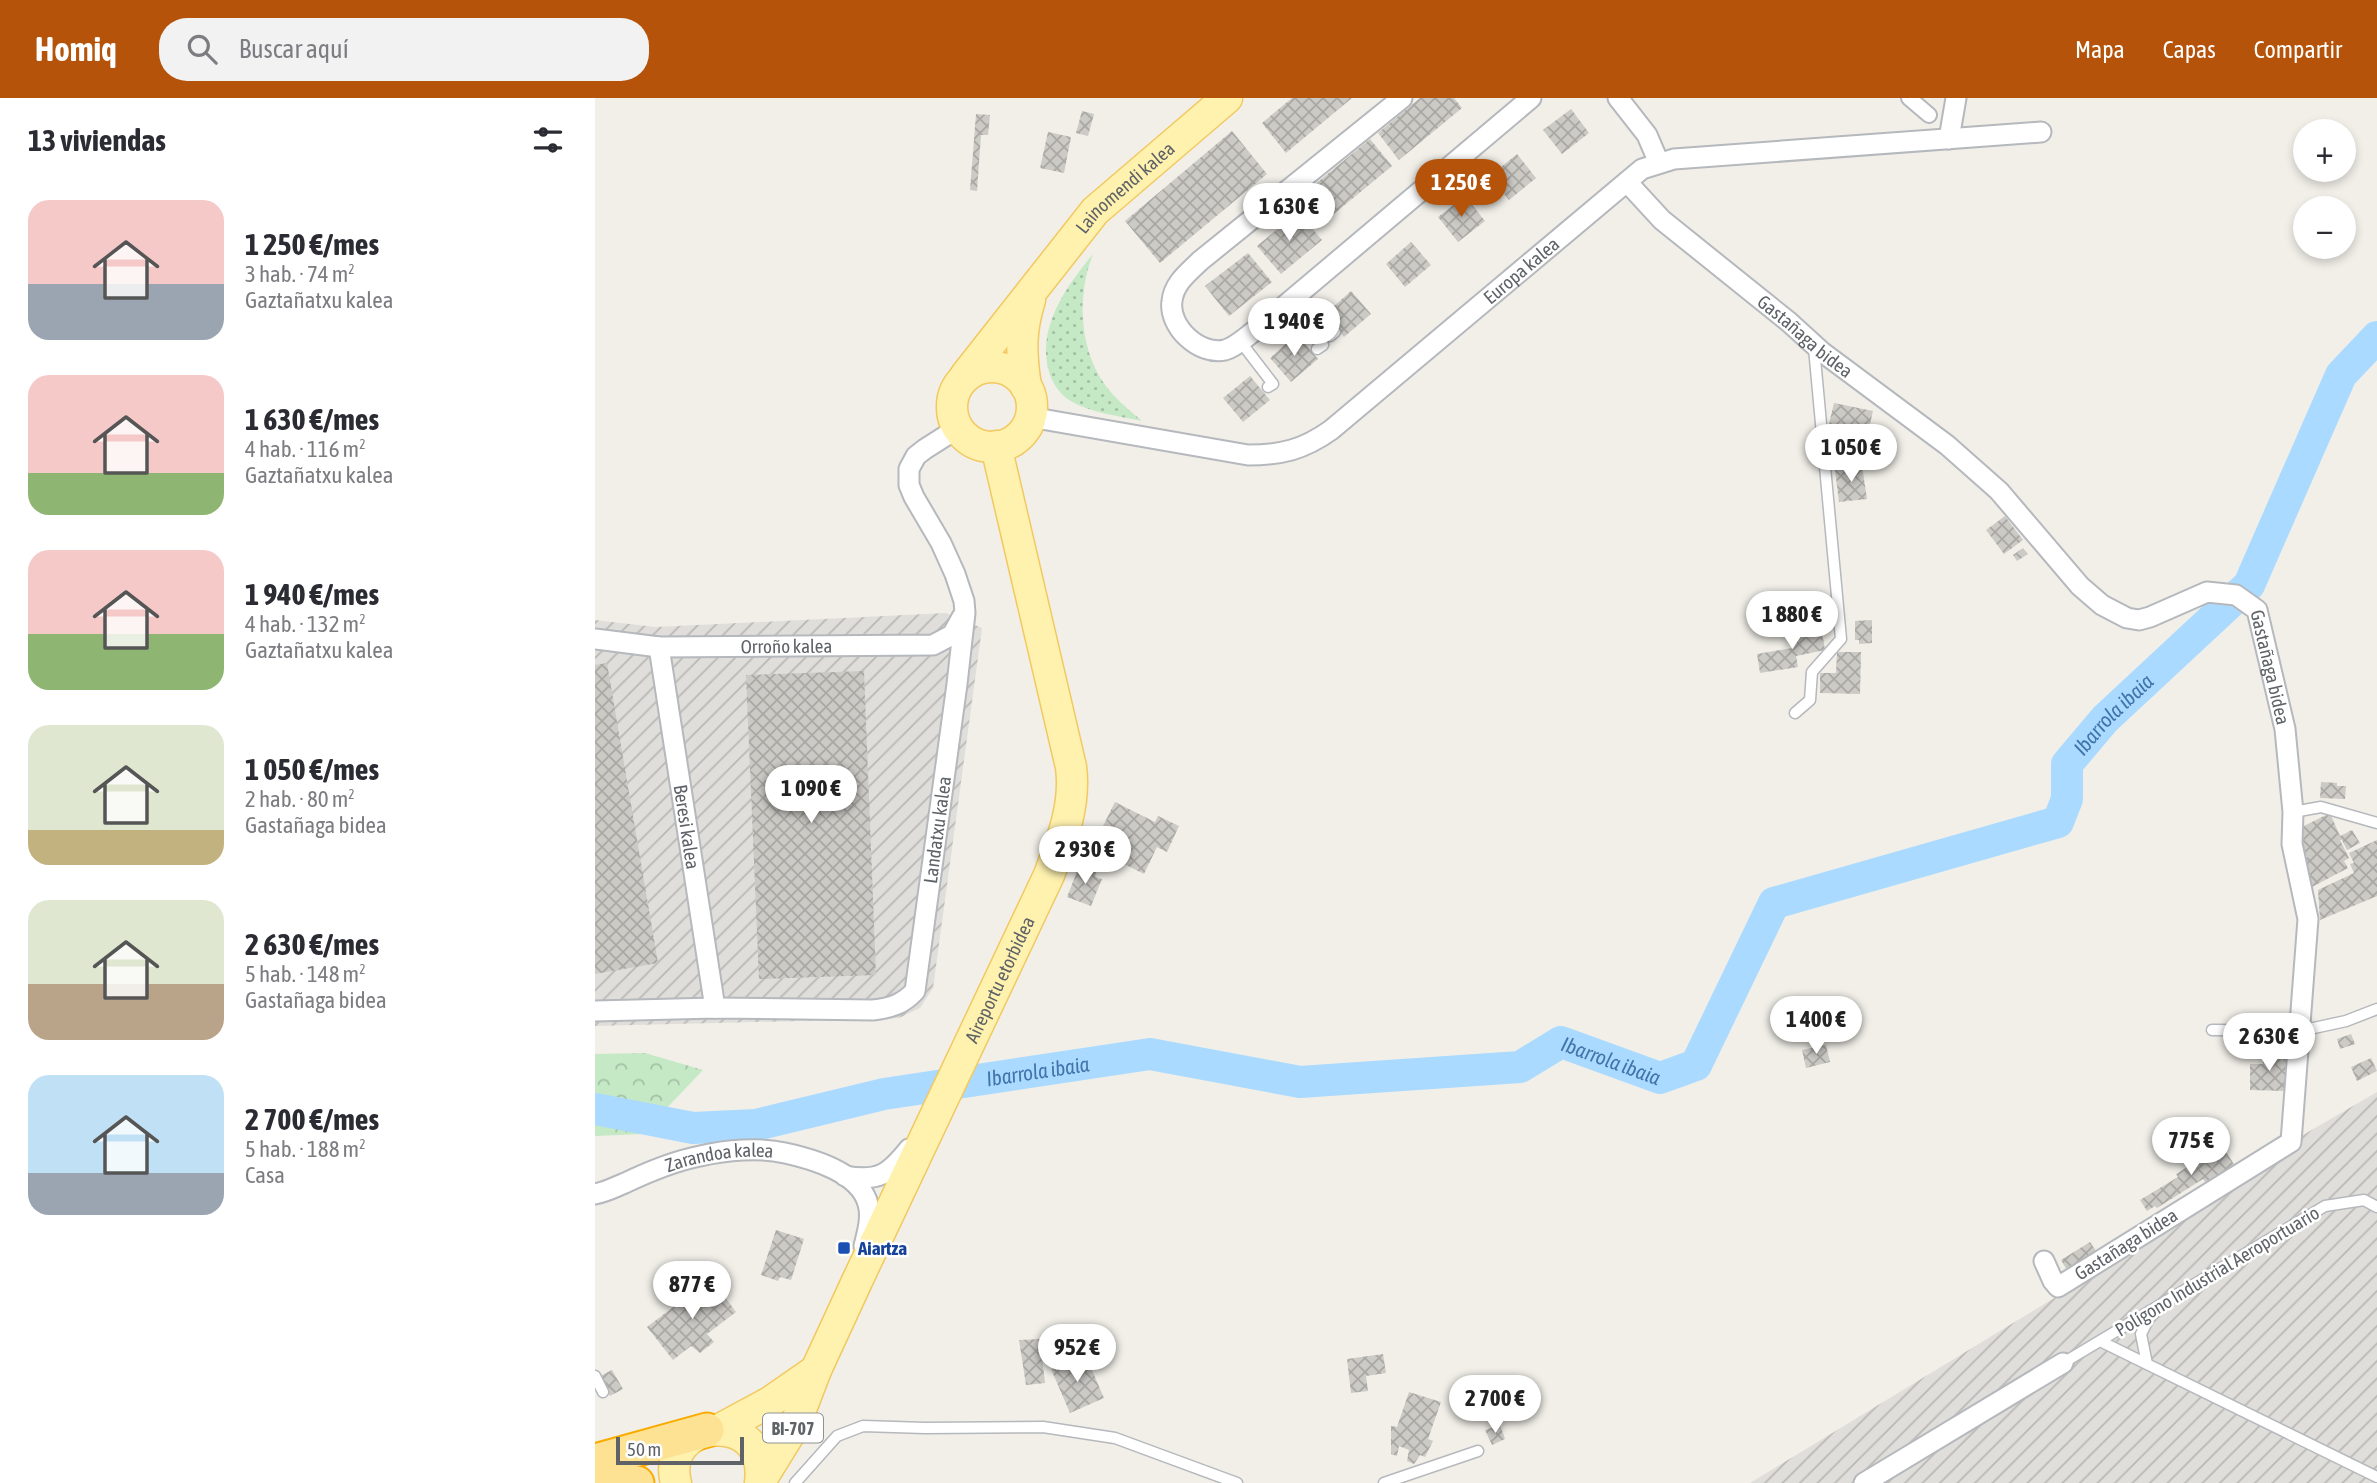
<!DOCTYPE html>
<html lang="es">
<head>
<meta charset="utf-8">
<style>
	:root { --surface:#fff; --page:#f2f2f3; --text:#2b2b33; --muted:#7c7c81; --accent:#b45309 }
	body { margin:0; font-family:"Asap Condensed",sans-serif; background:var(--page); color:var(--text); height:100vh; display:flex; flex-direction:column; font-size:26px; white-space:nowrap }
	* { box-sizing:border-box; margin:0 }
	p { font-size:23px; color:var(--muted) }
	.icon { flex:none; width:38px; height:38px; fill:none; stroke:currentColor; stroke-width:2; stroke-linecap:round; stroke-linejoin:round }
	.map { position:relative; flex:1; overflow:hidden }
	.side { display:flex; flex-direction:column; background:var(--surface); width:595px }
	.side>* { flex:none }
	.fabs { position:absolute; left:1698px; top:21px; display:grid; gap:14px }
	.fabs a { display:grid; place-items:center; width:63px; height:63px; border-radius:50%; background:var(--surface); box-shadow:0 4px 10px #0003; font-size:35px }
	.scale { position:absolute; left:21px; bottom:18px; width:128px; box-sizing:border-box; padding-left:7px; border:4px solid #5f6368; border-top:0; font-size:19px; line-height:24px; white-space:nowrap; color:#5f6368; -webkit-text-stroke:5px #fff; paint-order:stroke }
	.price { position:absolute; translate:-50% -60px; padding:0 16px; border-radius:24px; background:#fff; color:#222; font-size:23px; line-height:46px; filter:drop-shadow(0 2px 4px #0008) }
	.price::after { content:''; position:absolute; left:50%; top:42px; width:21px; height:16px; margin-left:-10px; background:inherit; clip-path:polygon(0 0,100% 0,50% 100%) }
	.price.current { background:var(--accent); color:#fff }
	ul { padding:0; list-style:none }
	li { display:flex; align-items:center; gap:21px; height:175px; padding:0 28px }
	li span { display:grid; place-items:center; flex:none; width:196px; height:140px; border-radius:21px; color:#555 }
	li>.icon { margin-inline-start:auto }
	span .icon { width:84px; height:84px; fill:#fffc; stroke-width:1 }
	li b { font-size:30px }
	h2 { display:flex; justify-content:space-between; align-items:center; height:84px; padding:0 28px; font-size:30px }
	header { display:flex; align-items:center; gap:42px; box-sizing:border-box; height:98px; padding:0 35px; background:var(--accent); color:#fff }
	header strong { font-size:33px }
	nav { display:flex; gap:38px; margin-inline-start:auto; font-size:24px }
	.search { width:490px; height:63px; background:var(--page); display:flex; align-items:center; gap:18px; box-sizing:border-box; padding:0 24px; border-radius:28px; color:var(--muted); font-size:26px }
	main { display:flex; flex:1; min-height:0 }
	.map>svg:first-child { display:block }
	.industrial { fill:url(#industrial-furrows) }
	.forest { fill:url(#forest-crowns) }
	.garden { fill:url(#garden-dots) }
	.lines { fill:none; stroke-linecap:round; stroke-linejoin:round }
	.river { stroke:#aadaff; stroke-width:32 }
	.building { fill:url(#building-cross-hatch) }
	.service-casing { stroke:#b5b8bc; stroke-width:13 }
	.pedestrian-casing { stroke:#b5b8bc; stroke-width:18 }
	.minor-casing { stroke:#b5b8bc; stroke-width:23 }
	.primary-casing { stroke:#f2c960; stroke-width:33 }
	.motorway-casing { stroke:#f9ab00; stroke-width:37 }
	.service { stroke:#fff; stroke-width:10 }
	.pedestrian { stroke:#fff; stroke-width:14 }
	.minor { stroke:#fff; stroke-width:19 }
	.primary { stroke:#fff2af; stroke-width:30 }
	.motorway { stroke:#fde293; stroke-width:33 }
	.transit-dot { fill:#1a4fb4; stroke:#fff; stroke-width:2.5 }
	.labels { text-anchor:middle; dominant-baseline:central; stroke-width:5; stroke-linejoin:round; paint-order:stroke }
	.shield { fill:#fff; stroke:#8f9295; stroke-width:2 }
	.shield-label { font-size:18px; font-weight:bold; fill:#5f6368 }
	.street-label { font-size:19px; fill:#5f6368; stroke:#fff }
	.transit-label { font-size:19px; font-weight:bold; fill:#164399; stroke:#fff; text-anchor:start }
	.water-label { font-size:21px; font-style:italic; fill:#4174aa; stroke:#fff }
</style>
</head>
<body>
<header>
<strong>Homiq</strong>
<div class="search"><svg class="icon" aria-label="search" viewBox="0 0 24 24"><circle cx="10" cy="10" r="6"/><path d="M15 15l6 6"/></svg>Buscar aquí</div>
<nav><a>Mapa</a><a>Capas</a><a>Compartir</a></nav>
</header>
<main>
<section class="side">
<h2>13 viviendas<svg class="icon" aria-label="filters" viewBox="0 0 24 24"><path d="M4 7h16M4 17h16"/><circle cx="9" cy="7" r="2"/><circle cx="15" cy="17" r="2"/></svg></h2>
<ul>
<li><span style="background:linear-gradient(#f6c9c9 60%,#9aa5b1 0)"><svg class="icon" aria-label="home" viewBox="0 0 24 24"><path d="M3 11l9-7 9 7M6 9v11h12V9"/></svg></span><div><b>1 250 €/mes</b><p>3 hab. · 74 m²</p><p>Gaztañatxu kalea</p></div></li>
<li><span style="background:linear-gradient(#f6c9c9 70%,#8fb573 0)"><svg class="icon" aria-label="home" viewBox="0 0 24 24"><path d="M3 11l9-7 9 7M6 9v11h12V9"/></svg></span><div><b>1 630 €/mes</b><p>4 hab. · 116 m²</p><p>Gaztañatxu kalea</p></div></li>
<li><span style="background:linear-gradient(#f6c9c9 60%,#8fb573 0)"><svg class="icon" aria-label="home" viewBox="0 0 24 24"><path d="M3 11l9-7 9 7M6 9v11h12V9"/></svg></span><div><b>1 940 €/mes</b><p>4 hab. · 132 m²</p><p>Gaztañatxu kalea</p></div></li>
<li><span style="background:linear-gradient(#dfe7d0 75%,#c2b280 0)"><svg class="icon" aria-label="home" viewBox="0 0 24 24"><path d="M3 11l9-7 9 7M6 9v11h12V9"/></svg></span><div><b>1 050 €/mes</b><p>2 hab. · 80 m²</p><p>Gastañaga bidea</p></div></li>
<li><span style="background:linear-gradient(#dfe7d0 60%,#b9a48a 0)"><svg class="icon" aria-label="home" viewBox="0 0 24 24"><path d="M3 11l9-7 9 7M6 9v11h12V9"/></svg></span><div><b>2 630 €/mes</b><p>5 hab. · 148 m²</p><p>Gastañaga bidea</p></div></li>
<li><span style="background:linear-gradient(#bfe0f5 70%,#9aa5b1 0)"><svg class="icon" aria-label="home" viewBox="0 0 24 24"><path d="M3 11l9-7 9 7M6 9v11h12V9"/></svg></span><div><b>2 700 €/mes</b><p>5 hab. · 188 m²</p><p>Casa</p></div></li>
</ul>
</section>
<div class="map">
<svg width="1782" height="1385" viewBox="0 0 1782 1385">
	<defs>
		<pattern id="industrial-furrows" width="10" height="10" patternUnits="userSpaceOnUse" patternTransform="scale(1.75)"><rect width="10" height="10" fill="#e0deda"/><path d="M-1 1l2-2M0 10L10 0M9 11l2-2" fill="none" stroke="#b9b8b5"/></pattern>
		<pattern id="forest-crowns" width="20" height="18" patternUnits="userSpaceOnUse" patternTransform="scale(1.75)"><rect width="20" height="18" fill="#c5e8c5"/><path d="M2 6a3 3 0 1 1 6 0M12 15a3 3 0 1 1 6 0" fill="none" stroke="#a3c0a4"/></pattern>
		<pattern id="garden-dots" width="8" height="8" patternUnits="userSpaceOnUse" patternTransform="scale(1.75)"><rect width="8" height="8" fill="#c5e8c5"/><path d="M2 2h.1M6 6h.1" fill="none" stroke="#a3c0a4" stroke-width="1.8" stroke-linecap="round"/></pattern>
		<pattern id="building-cross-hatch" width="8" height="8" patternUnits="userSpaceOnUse" patternTransform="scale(1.75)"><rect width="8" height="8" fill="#cccac5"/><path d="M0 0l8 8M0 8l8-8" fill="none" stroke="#a9a8a4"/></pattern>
	</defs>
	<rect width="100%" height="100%" fill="#f1efe8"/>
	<path class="industrial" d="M 351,515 L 387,530 L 338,890 L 325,910 L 304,920 L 284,921 L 0,928 L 0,522 L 61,529 Z
		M 1782,994 L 1782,1385 L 1155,1385 L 1482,1186 L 1696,1044 Z"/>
	<path class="forest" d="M 50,955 L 108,972 L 47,1036 L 0,1038 L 0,956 Z"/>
	<path class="garden" d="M 498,156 C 482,196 484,248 508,284 C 518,299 533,311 547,323 C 524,318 495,315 474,302 C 465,296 459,287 455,277 C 440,232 470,190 498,156 Z"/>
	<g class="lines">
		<path class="river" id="s1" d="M 0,1011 L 98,1030 L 161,1027 L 289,996 L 555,956 L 705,984 L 925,969 L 966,944 L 1065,980 L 1101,967 L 1179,805 L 1463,724 L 1472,701 L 1472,666 L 1510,621 L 1654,487 L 1746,277 L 1782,239"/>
	</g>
	<path class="building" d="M 697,0 L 757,0 L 691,55 L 667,25 Z
		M 825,0 L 859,0 L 867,10 L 804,62 L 783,35 Z
		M 976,11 L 994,35 L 967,56 L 948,32 Z
		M 487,13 L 499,16 L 493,38 L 481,35 Z
		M 381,16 L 395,17 L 393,37 L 386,37 L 382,93 L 375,92 Z
		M 637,33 L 672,76 L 565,165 L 530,123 Z
		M 453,34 L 476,39 L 469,75 L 445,70 Z
		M 775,41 L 797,68 L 734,120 L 712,93 Z
		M 922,56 L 941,80 L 914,102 L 895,78 Z
		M 870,98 L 890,123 L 863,144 L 843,119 Z
		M 703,114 L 727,142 L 686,176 L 662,148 Z
		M 816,144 L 836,167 L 810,189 L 791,166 Z
		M 653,155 L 677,184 L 634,218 L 610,188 Z
		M 756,193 L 776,216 L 749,239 L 730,216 Z
		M 702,236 L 723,261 L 696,284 L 675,260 Z
		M 655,278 L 675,302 L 648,324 L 628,300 Z
		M 1239,305 L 1278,313 L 1270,347 L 1231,339 Z
		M 1267,368 L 1272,401 L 1244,404 L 1240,372 Z
		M 1410,418 L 1428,442 L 1409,456 L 1391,432 Z
		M 1428,450 L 1433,456 L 1422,463 L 1418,457 Z
		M 1277,522 L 1277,545 L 1264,546 L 1264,542 L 1260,542 L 1260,523 Z
		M 1226,528 L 1230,552 L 1201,558 L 1203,569 L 1165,575 L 1162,556 L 1197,550 L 1194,537 Z
		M 1242,554 L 1266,554 L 1265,596 L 1225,595 L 1225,575 L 1241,575 Z
		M 12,565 L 63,865 L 0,876 L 0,567 Z
		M 269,573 L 281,877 L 164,881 L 151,577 Z
		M 1726,684 L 1742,685 L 1742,688 L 1751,688 L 1750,701 L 1725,700 Z
		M 520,704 L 560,724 L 563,718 L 584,728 L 572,754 L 562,749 L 549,776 L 489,746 L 497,730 L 505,734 Z
		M 1735,715 L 1745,738 L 1757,732 L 1765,745 L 1752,752 L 1747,742 L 1745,742 L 1754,760 L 1749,763 L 1753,770 L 1717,789 L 1704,763 L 1712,759 L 1699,733 Z
		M 1782,742 L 1782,798 L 1725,822 L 1723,792 L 1759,775 L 1755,766 L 1759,765 L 1754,755 Z
		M 485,766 L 502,772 L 500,779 L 507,781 L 496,808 L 472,799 Z
		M 1756,936 L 1760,946 L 1745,951 L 1742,941 Z
		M 1231,947 L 1235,964 L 1211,970 L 1207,952 Z
		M 1668,955 L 1691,956 L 1690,993 L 1655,992 L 1655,966 L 1668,966 Z
		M 1776,960 L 1782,973 L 1762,983 L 1756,969 Z
		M 1627,1047 L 1640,1068 L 1612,1086 L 1608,1081 L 1562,1110 L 1560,1108 L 1552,1113 L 1545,1102 L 1583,1079 L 1581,1076 Z
		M 181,1132 L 209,1141 L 196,1182 L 185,1179 L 183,1183 L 166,1177 Z
		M 1495,1144 L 1503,1156 L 1473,1174 L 1466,1162 Z
		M 116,1180 L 141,1214 L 112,1236 L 119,1244 L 105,1255 L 96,1248 L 78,1262 L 52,1229 Z
		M 445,1241 L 450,1285 L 431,1287 L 424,1242 Z
		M 490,1256 L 509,1300 L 475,1315 L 456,1271 Z
		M 788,1256 L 791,1275 L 771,1278 L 773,1293 L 756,1295 L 752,1261 Z
		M 17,1272 L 28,1291 L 15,1298 L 5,1278 Z
		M 814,1294 L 846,1304 L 833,1341 L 838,1343 L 830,1359 L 825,1357 L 819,1366 L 812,1363 L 814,1352 L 804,1348 L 802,1358 L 796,1356 L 796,1328 L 802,1329 Z
		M 905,1327 L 910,1341 L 897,1347 L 890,1332 Z"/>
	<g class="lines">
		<defs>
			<path id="service" d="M 701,198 L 735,238 L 740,234
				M 694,205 L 728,247 L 722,251
				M 645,243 L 678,286 L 673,289
				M 1200,615 L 1215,602 L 1217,574 L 1246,541 L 1219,250
				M 1698,714 L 1726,709 L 1782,725
				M 1617,932 L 1705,933 L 1751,923 L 1782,911
				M 1505,1243 L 1782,1379
				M 1468,1265 L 1730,1108 L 1769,1102 L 1782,1109
				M 1552,1266 L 1546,1236 L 1557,1214
				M 0,1278 L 8,1294
				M 200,1385 L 242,1338 L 268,1328 L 330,1330 L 448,1329 L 520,1340 L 642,1385
				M 789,1385 L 883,1353"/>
			<path id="pedestrian" d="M 1314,0 L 1334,17"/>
			<g id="minor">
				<path d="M 807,0 L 605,163 C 593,175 579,185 577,203 C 573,228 604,258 630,252 C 641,249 652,238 662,231 L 936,0"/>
				<path d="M 1023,0 L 1052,37 L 1064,65"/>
				<path d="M 1354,41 L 1361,0"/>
				<path id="s2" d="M 1032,84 L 1067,122 L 1194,224 L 1227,254 L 1352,347 L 1404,393 L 1485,488 L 1507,507 L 1532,520 L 1544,522 L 1555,519 L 1612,494 L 1641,497 L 1662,512 L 1690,631 L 1698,714 L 1697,746 L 1713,821 L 1696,1044 L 1463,1189 L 1458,1183 L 1449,1163"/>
				<path id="s3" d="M 435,319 L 653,357 C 686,357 708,352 736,332 L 1047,71 L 1079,61 L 1446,34"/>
				<path id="s4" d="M 0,541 L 64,549 L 338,547 L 357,537 L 367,519"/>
				<path id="s5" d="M 64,549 L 120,910"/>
				<path id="s6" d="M 0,913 L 120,910 L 278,912 C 296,910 308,906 320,893 L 362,586 L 370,515 L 369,503 L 360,476 L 346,445 L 319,399 L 314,387 L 314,371 L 321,358 L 330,351 L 363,330"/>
				<path d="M 250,1078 C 284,1084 294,1076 314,1051"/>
				<path id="s7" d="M 0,1096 C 11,1094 20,1089 30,1085 C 53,1074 80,1063 105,1058 C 131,1052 165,1049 190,1055 C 218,1061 265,1075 273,1106 C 277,1120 272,1135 269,1148"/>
				<path d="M 1269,1385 L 1468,1265"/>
			</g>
			<g id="primary">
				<circle cx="397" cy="309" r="40"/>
				<path id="s8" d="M 370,278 L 500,113 L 632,0"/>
				<path d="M 431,289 C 426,255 425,234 435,202"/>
				<path d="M 125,1331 L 175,1304 L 221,1272"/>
				<path id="s9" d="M 166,1382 L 200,1327 L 221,1272 L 263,1181 L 454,777 C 467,742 481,707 476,669 L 401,348"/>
				<path d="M 81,1385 C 64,1321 175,1309 165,1385"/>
			</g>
			<path id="motorway" d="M 0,1363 L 112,1332
				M 0,1384 L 11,1381 L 42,1385"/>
		</defs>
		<use href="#service" class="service-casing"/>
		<use href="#pedestrian" class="pedestrian-casing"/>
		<use href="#minor" class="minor-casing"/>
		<use href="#primary" class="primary-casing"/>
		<use href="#motorway" class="motorway-casing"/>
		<use href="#service" class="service"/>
		<use href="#pedestrian" class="pedestrian"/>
		<use href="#minor" class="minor"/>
		<use href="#primary" class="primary"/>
		<use href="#motorway" class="motorway"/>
	</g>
	<rect class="transit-dot" x="242" y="1143" width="14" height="14" rx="3.5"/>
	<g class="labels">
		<rect class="shield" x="168" y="1315.5" width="60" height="29" rx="5"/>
		<g class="shield-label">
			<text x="198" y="1330">BI-707</text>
		</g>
		<g class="street-label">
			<text stroke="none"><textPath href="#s8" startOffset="248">Lainomendi kalea</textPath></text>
			<text stroke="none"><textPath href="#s3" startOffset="558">Europa kalea</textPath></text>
			<text stroke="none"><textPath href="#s2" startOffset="236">Gastañaga bidea</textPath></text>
			<text stroke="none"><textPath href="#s4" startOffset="192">Orroño kalea</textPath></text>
			<text stroke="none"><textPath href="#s2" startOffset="866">Gastañaga bidea</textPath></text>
			<text stroke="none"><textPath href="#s5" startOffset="182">Beresi kalea</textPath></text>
			<text stroke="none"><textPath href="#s6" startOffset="488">Landatxu kalea</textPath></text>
			<text stroke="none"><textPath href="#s9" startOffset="555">Aireportu etorbidea</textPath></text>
			<text stroke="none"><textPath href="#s7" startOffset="131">Zarandoa kalea</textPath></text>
			<text transform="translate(1531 1146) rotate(-32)">Gastañaga bidea</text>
			<text transform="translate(1622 1173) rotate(-31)">Polígono Industrial Aeroportuario</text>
		</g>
		<g class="transit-label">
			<text x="263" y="1150">Aiartza</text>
		</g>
		<g class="water-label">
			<text stroke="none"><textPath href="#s1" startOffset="1731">Ibarrola ibaia</textPath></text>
			<text stroke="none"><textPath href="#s1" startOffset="1038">Ibarrola ibaia</textPath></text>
			<text stroke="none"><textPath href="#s1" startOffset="450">Ibarrola ibaia</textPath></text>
		</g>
	</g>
</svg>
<div class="fabs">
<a>+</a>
<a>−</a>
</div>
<div class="scale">50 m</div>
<b class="price current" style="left:866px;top:121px">1 250 €</b>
<b class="price" style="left:694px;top:145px">1 630 €</b>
<b class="price" style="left:699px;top:260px">1 940 €</b>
<b class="price" style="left:1256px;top:386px">1 050 €</b>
<b class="price" style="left:1197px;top:553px">1 880 €</b>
<b class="price" style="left:216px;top:727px">1 090 €</b>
<b class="price" style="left:490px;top:788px">2 930 €</b>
<b class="price" style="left:1221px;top:958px">1 400 €</b>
<b class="price" style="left:1674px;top:975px">2 630 €</b>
<b class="price" style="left:1596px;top:1079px">775 €</b>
<b class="price" style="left:97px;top:1223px">877 €</b>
<b class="price" style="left:482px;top:1286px">952 €</b>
<b class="price" style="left:900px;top:1337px">2 700 €</b>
</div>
</main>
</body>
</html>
